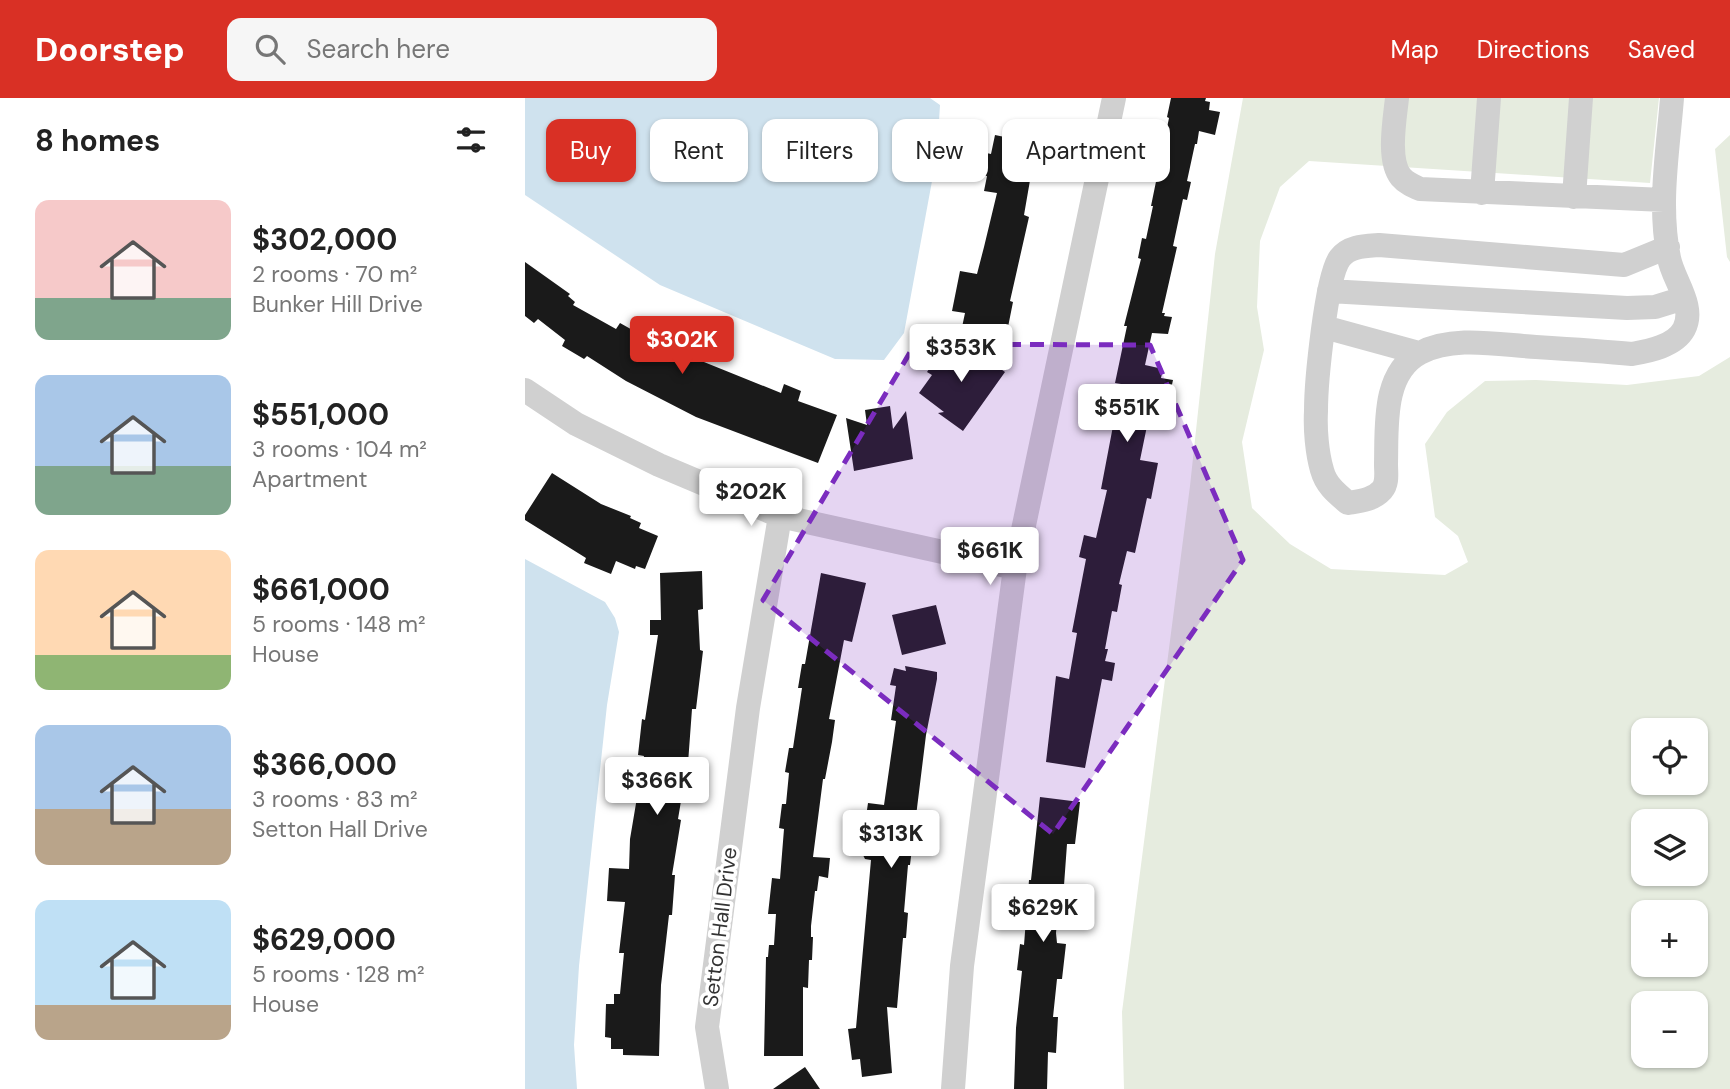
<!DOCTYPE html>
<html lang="en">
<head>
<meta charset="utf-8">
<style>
	:root { --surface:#fff; --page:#f6f6f6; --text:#222; --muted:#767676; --accent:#d93025 }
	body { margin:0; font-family:"DM Sans",sans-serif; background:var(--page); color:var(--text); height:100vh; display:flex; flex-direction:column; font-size:26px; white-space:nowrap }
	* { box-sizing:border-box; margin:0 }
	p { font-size:23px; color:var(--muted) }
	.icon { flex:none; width:38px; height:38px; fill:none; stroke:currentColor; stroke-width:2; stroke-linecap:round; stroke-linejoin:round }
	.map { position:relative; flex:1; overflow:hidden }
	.panel { display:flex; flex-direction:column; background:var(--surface); width:525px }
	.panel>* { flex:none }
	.top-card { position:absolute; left:21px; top:21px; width:665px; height:63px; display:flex; gap:14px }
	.fabs { position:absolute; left:1106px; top:620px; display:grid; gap:14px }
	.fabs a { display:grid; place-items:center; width:77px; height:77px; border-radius:14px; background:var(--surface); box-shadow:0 2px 5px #0004; font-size:35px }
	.price { position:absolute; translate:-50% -60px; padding:0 16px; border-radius:7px; background:#fff; color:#222; font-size:23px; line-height:46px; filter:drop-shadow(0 2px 4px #0008) }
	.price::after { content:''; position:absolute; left:50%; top:42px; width:21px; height:16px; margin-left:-10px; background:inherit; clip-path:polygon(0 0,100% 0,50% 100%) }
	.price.active { background:var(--accent); color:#fff }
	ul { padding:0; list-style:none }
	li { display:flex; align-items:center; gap:21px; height:175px; padding:0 35px }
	li span { display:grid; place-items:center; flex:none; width:196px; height:140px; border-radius:14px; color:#555 }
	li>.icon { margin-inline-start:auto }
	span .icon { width:84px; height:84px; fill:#fffc; stroke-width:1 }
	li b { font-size:30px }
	h2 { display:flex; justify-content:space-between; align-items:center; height:84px; padding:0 35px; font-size:30px }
	.chip { padding:0 24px; border-radius:14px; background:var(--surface); box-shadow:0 2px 5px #0004; font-size:24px; line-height:63px }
	.chip.active { background:var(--accent); color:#fff }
	header { display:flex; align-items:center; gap:42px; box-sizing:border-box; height:98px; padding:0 35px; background:var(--accent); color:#fff }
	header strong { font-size:33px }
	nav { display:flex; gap:38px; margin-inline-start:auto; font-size:24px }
	.search { width:490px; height:63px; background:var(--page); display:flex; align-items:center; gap:18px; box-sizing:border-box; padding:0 24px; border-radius:14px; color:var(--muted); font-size:26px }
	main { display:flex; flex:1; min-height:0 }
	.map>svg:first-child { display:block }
	.green { fill:#e6ecdf; fill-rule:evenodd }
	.water { fill:#cfe2ee }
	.building { fill:#1a1a1a }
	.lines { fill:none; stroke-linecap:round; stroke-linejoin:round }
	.minor { stroke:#d0d0d0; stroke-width:24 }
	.marked { fill:#7b2cbf; fill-opacity:0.2; stroke:#7b2cbf; stroke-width:5; stroke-dasharray:14 9; stroke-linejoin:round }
	.labels { text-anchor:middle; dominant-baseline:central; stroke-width:7; stroke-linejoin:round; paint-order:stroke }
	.street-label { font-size:21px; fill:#333; stroke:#fff }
</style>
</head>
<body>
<header>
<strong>Doorstep</strong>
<div class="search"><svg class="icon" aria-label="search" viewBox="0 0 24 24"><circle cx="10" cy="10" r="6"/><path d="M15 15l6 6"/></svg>Search here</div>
<nav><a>Map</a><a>Directions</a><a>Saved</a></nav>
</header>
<main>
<section class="panel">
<h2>8 homes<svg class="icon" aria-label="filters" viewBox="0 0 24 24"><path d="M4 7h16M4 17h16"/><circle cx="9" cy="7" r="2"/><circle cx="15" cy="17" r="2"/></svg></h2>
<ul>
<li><span style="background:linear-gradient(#f6c9c9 70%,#7fa58c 0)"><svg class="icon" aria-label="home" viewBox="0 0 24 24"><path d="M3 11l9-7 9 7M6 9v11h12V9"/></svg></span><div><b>$302,000</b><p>2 rooms · 70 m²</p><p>Bunker Hill Drive</p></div></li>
<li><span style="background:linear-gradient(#a9c7e8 65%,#7fa58c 0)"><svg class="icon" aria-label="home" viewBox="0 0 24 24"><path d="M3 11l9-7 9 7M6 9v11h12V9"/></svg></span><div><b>$551,000</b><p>3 rooms · 104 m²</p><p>Apartment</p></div></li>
<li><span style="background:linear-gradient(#ffd9b3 75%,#8fb573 0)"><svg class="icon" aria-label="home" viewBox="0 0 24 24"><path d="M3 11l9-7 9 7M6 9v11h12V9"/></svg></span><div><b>$661,000</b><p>5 rooms · 148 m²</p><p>House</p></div></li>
<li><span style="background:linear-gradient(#a9c7e8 60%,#b9a48a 0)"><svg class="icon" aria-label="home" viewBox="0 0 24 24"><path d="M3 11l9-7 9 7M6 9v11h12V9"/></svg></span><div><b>$366,000</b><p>3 rooms · 83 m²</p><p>Setton Hall Drive</p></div></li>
<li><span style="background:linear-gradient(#bfe0f5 75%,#b9a48a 0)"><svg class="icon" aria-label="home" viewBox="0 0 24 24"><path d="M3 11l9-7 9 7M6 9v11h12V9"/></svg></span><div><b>$629,000</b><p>5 rooms · 128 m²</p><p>House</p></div></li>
</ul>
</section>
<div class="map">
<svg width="1205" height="991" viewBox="0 0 1205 991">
	<rect width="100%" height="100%" fill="#fff"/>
	<path class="green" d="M 718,0 L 1134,0 L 1125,85 L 784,63 L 755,89 L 735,143 L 732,209 L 739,252 L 717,344 L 727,410 L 765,446 L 806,471 L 920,477 L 943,464 L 933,438 L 910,419 L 900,346 L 922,314 L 960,283 L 1011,282 L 1102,287 L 1174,278 L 1205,259 L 1205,991 L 599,991 L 597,914 L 665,388 L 690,156 ZM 1118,632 L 1171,632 L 1171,684 L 1118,684 ZM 1118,723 L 1171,723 L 1171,775 L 1118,775 ZM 1118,814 L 1171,814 L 1171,866 L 1118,866 ZM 1118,905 L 1171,905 L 1171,957 L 1118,957 Z
		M 1205,37 L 1205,164 L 1202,159 L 1190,51 Z"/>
	<path class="water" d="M 0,0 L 405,0 L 415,7 L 412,56 L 379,235 L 359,262 L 310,261 L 135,187 L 0,97 Z
		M 0,461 L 80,504 L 90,520 L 94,534 L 82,607 L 54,868 L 49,947 L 52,991 L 0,991 Z"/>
	<path class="building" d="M 646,0 L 681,0 L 680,3 L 685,4 L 684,12 L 695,14 L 690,37 L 674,33 L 672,46 L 670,46 L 662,83 L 666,84 L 662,102 L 658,101 L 648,148 L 652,149 L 637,215 L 640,215 L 639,218 L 647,219 L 643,236 L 627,235 L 620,267 L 638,271 L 636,280 L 648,282 L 643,305 L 640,304 L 637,317 L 629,315 L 626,329 L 622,328 L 615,362 L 633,365 L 626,401 L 622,400 L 610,455 L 602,453 L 594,486 L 597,487 L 592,514 L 587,513 L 580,551 L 583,551 L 580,563 L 590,565 L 587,583 L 577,581 L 560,670 L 521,664 L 531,578 L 544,581 L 552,535 L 547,534 L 561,461 L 554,459 L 559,437 L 571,440 L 582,392 L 576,391 L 596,286 L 590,285 L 602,228 L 599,228 L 616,161 L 613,160 L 617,140 L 621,141 L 628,108 L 626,108 L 644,20 L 642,19 Z
		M 470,37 L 519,47 L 515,67 L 508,65 L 499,117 L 504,119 L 485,203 L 488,204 L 480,244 L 436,234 L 440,215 L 427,213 L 435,173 L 452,176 L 459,149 L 472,95 L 459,93 L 462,78 L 448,76 L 452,53 L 466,56 Z
		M 0,164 L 45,196 L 43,198 L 50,204 L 48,207 L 91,231 L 95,225 L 111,234 L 107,241 L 135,256 L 141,244 L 174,262 L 256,295 L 259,286 L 276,293 L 273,303 L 312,317 L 293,365 L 171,319 L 101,283 L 62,258 L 59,261 L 37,248 L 40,242 L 13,221 L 9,225 L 0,218 Z
		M 435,242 L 480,274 L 438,333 L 413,315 L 419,314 L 394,295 L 407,277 L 402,274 L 416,253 L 430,263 Z
		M 365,308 L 368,331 L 381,313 L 388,361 L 329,373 L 321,320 L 342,327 L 340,312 Z
		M 27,375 L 76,406 L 106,418 L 105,420 L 116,425 L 114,430 L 133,438 L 120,471 L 111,468 L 110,471 L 91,463 L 86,476 L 59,465 L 61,460 L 0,422 L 0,417 Z
		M 177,473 L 178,511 L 173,512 L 175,552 L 178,553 L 171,611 L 167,611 L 162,679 L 160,679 L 153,721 L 156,722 L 147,777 L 150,777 L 147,817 L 144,817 L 136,887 L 134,958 L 98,957 L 98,951 L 86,951 L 86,940 L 80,939 L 81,906 L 89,906 L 89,896 L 95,896 L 99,855 L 94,855 L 100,804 L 82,803 L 84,770 L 104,771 L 105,741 L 119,658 L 113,657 L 117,621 L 120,622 L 133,537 L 125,537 L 125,522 L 136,522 L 135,475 Z
		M 296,475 L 341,485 L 327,544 L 319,542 L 304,621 L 310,622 L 307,644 L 300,681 L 298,681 L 288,759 L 305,760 L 303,780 L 294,778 L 292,793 L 290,793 L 286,828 L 286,839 L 288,839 L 287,862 L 284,862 L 283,890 L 278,889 L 278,958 L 239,958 L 241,859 L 243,859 L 244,847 L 249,847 L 251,816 L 243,816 L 247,780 L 255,781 L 259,731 L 254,730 L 257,706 L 261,706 L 264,675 L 260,674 L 264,650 L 268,650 L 277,590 L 273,590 L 277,566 L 280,566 Z
		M 411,507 L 421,546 L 377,557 L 367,517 Z
		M 380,568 L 412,574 L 412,581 L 401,637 L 385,767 L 383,767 L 379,814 L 383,815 L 381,840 L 378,840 L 372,910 L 362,909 L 367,975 L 337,979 L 335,961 L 327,962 L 323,931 L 331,930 L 346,762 L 340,761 L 336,753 L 343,705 L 359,707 L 371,623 L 366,622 L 371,588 L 365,587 L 369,570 L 381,573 Z
		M 515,699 L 555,704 L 550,746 L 542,746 L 538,801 L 534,800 L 531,835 L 532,845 L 541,846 L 537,881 L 532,881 L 528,919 L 533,919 L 531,955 L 523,954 L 522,991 L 489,991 L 491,930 L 497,873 L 492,872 L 495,846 L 499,847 L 504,782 L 506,782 Z
		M 280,969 L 295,991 L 248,991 Z"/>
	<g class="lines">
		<path class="minor" d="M 872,0 C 870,20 862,62 876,79 C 881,85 888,88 895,91 L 1139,102
			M 957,95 L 964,0
			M 1049,99 L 1056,0
			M 1143,149 L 1099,167 L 854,147 C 840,148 824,148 815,160 C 801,178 791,286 791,313 C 790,331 792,355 797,372 C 801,387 811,395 823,405 C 835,403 848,402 857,392 C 863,385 861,375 861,366 C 862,329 857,275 895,255 C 928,237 975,247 1011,249 C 1043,251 1075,253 1107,256 C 1124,253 1150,248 1159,231 C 1171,208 1148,182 1144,160 C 1133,108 1143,52 1147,0
			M 804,193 L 1102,210 L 1130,209 L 1159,200
			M 799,229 L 894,255
			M 0,292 L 51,326 L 134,367 L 255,418 L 490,470
			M 192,991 L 182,929 L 223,610 L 255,418
			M 428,991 L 437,868 L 490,470 L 589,0"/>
	</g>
	<path class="marked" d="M 390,246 L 625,247 L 718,462 L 528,736 L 238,502 Z"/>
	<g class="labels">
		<g class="street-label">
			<text transform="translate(195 829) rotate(-83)">Setton Hall Drive</text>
		</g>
	</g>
</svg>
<div class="fabs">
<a><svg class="icon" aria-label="locate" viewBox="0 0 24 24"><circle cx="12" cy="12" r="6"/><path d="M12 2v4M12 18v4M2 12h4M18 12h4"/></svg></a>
<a><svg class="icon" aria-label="layers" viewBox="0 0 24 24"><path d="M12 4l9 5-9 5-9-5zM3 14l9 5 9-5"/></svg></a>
<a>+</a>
<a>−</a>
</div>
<b class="price active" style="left:157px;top:278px">$302K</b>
<b class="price" style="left:436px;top:286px">$353K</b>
<b class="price" style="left:602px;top:346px">$551K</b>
<b class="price" style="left:226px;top:430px">$202K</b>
<b class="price" style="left:465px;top:489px">$661K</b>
<b class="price" style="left:132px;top:719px">$366K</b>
<b class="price" style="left:366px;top:772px">$313K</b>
<b class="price" style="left:518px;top:846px">$629K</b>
<div class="top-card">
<a class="chip active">Buy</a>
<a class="chip">Rent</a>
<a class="chip">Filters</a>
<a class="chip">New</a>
<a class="chip">Apartment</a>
</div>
</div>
</main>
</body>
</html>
